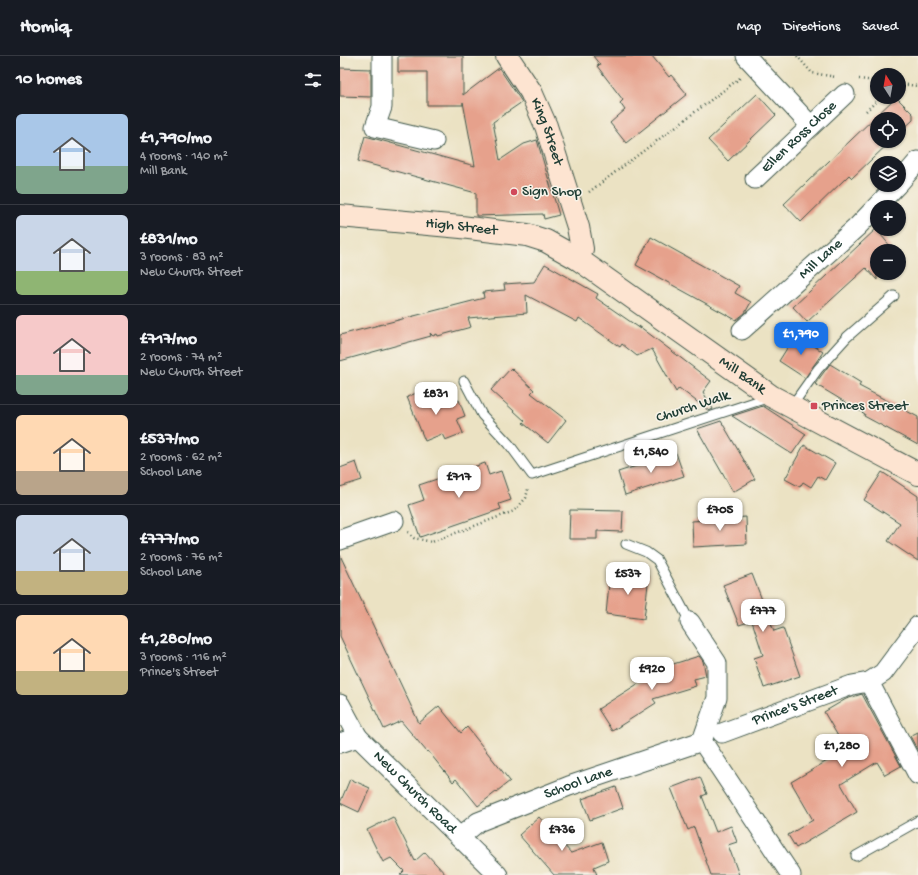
<!DOCTYPE html>
<html lang="en">
<head>
<meta charset="utf-8">
<style>
	:root { --surface:#171b24; --page:#242831; --text:#f1f3f6; --muted:#9ea1a6; --line:#363941; --accent:#1a73e8 }
	body { margin:0; font-family:"Gochi Hand",sans-serif; background:var(--page); color:var(--text); height:100vh; display:flex; flex-direction:column; font-size:15px; white-space:nowrap }
	* { box-sizing:border-box; margin:0 }
	p { font-size:13px; color:var(--muted) }
	.icon { flex:none; width:22px; height:22px; fill:none; stroke:currentColor; stroke-width:2; stroke-linecap:round; stroke-linejoin:round }
	.map { position:relative; flex:1; overflow:hidden }
	.drawer { display:flex; flex-direction:column; background:var(--surface); width:340px }
	.drawer>* { flex:none }
	.needle { width:26px; rotate:349deg }
	.fabs { position:absolute; left:530px; top:12px; display:grid; gap:8px }
	.fabs a { display:grid; place-items:center; width:36px; height:36px; border-radius:50%; background:var(--surface); box-shadow:0 1px 3px #0004; font-size:20px }
	.price { position:absolute; translate:-50% -34px; padding:0 9px; border-radius:8px; background:#fff; color:#222; font-size:13px; line-height:26px; filter:drop-shadow(0 1px 2px #0008) }
	.price::after { content:''; position:absolute; left:50%; top:24px; width:12px; height:9px; margin-left:-6px; background:inherit; clip-path:polygon(0 0,100% 0,50% 100%) }
	.price.on { background:var(--accent); color:#fff }
	ul { padding:0; list-style:none }
	li { display:flex; align-items:center; gap:12px; height:100px; padding:0 16px }
	li+li { border-top:1px solid var(--line) }
	li span { display:grid; place-items:center; flex:none; width:112px; height:80px; border-radius:6px; color:#555 }
	li>.icon { margin-inline-start:auto }
	span .icon { width:48px; height:48px; fill:#fffc; stroke-width:1 }
	li b { font-size:17px }
	h2 { display:flex; justify-content:space-between; align-items:center; height:48px; padding:0 16px; font-size:17px }
	header { display:flex; align-items:center; gap:24px; box-sizing:border-box; height:56px; padding:0 20px; background:var(--surface); border-bottom:1px solid var(--line) }
	header strong { font-size:19px }
	nav { display:flex; gap:22px; margin-inline-start:auto; font-size:14px }
	main { display:flex; flex:1; min-height:0 }
	.map>svg:first-child { display:block }
	.building { fill:#e6a18c }
	.lines { fill:none; stroke-linecap:round; stroke-linejoin:round }
	.lane-casing { stroke:#3e5649; stroke-width:11 }
	.street-casing { stroke:#3e5649; stroke-width:21 }
	.secondary-casing { stroke:#3e5649; stroke-width:24 }
	.path { stroke:#3e5649; stroke-width:2.5; stroke-dasharray:1 3; stroke-linecap:butt }
	.lane { stroke:#fff; stroke-width:9 }
	.street { stroke:#fff; stroke-width:19 }
	.secondary { stroke:#fde4d1; stroke-width:22 }
	.poi-dot { fill:#d1495b; stroke:#f7f3e8; stroke-width:1.5 }
	.labels { text-anchor:middle; dominant-baseline:central; stroke-width:3; stroke-linejoin:round; paint-order:stroke }
	.street-label { font-size:15px; fill:#1f3d34; stroke:#f7f3e8 }
	.poi-label { font-size:15px; fill:#1f3d34; stroke:#f7f3e8; text-anchor:start }
</style>
</head>
<body>
<header>
<strong>Homiq</strong>
<nav><a>Map</a><a>Directions</a><a>Saved</a></nav>
</header>
<main>
<section class="drawer">
<h2>10 homes<svg class="icon" aria-label="filters" viewBox="0 0 24 24"><path d="M4 7h16M4 17h16"/><circle cx="9" cy="7" r="2"/><circle cx="15" cy="17" r="2"/></svg></h2>
<ul>
<li><span style="background:linear-gradient(#a9c7e8 65%,#7fa58c 0)"><svg class="icon" aria-label="home" viewBox="0 0 24 24"><path d="M3 11l9-7 9 7M6 9v11h12V9"/></svg></span><div><b>£1,790/mo</b><p>4 rooms · 140 m²</p><p>Mill Bank</p></div></li>
<li><span style="background:linear-gradient(#c9d6e8 70%,#8fb573 0)"><svg class="icon" aria-label="home" viewBox="0 0 24 24"><path d="M3 11l9-7 9 7M6 9v11h12V9"/></svg></span><div><b>£831/mo</b><p>3 rooms · 83 m²</p><p>New Church Street</p></div></li>
<li><span style="background:linear-gradient(#f6c9c9 75%,#7fa58c 0)"><svg class="icon" aria-label="home" viewBox="0 0 24 24"><path d="M3 11l9-7 9 7M6 9v11h12V9"/></svg></span><div><b>£717/mo</b><p>2 rooms · 74 m²</p><p>New Church Street</p></div></li>
<li><span style="background:linear-gradient(#ffd9b3 70%,#b9a48a 0)"><svg class="icon" aria-label="home" viewBox="0 0 24 24"><path d="M3 11l9-7 9 7M6 9v11h12V9"/></svg></span><div><b>£537/mo</b><p>2 rooms · 62 m²</p><p>School Lane</p></div></li>
<li><span style="background:linear-gradient(#c9d6e8 70%,#c2b280 0)"><svg class="icon" aria-label="home" viewBox="0 0 24 24"><path d="M3 11l9-7 9 7M6 9v11h12V9"/></svg></span><div><b>£777/mo</b><p>2 rooms · 76 m²</p><p>School Lane</p></div></li>
<li><span style="background:linear-gradient(#ffd9b3 70%,#c2b280 0)"><svg class="icon" aria-label="home" viewBox="0 0 24 24"><path d="M3 11l9-7 9 7M6 9v11h12V9"/></svg></span><div><b>£1,280/mo</b><p>3 rooms · 116 m²</p><p>Prince's Street</p></div></li>
</ul>
</section>
<div class="map">
<svg width="578" height="819" viewBox="0 0 578 819">
	<rect width="100%" height="100%" fill="#f7f3e8"/>
	<filter id="ink" filterUnits="userSpaceOnUse"><feTurbulence type="fractalNoise" baseFrequency=".025" numOctaves="2"/><feDisplacementMap in="SourceGraphic" scale="8" xChannelSelector="R" yChannelSelector="G"/><feConvolveMatrix kernelMatrix="1 2 1 2 8 2 1 2 1" color-interpolation-filters="sRGB"/></filter>
	<filter id="wash" filterUnits="userSpaceOnUse"><feTurbulence type="fractalNoise" baseFrequency=".012" numOctaves="4" result="noise"/><feDisplacementMap in="SourceGraphic" scale="16" xChannelSelector="R" yChannelSelector="G"/><feGaussianBlur stdDeviation="0.9" result="paint"/><feColorMatrix in="noise" values="0 0 0 0 0 0 0 0 0 0 0 0 0 0 0 0 0 1.4 0 .05"/><feComposite in="paint" operator="in"/></filter>
	<g filter="url(#wash)">
		<rect width="100%" height="100%" fill="#ebe2c3"/>
		<g id="blocks">
			<path class="building" d="M 58,0 L 123,0 L 123,39 L 159,12 L 182,46 L 153,66 L 160,104 L 184,88 L 197,84 L 219,159 L 204,163 L 203,158 L 136,160 L 136,137 L 18,105 L 25,80 L 135,110 L 123,46 L 123,49 L 87,49 L 87,16 L 58,16 Z
				M 253,0 L 312,0 L 329,21 L 331,19 L 347,38 L 286,87 L 270,67 L 285,54 L 280,47 L 283,44 L 257,10 L 260,9 Z
				M 0,12 L 31,13 L 31,41 L 0,40 Z
				M 417,38 L 436,59 L 388,105 L 368,84 Z
				M 556,41 L 573,58 L 573,64 L 559,77 L 559,63 L 537,63 L 537,85 L 551,85 L 512,122 L 509,119 L 461,166 L 444,148 Z
				M 536,173 L 551,191 L 546,195 L 537,195 L 537,224 L 526,212 L 467,266 L 453,251 Z
				M 311,181 L 399,230 L 395,237 L 411,246 L 405,257 L 396,264 L 296,209 Z
				M 205,208 L 258,238 L 256,242 L 301,273 L 299,270 L 371,325 L 363,336 L 373,353 L 369,355 L 339,332 L 336,336 L 312,293 L 297,300 L 282,288 L 280,291 L 239,262 L 237,266 L 186,239 L 187,257 L 128,262 L 131,271 L 98,280 L 97,278 L 93,280 L 90,277 L 91,280 L 0,305 L 0,279 L 144,242 L 143,236 L 165,234 L 164,228 L 194,226 Z
				M 456,278 L 483,296 L 465,322 L 439,305 Z
				M 490,308 L 521,327 L 519,330 L 578,361 L 578,389 L 524,360 L 525,358 L 475,328 Z
				M 171,312 L 194,334 L 191,337 L 226,364 L 208,387 L 183,367 L 185,365 L 151,334 Z
				M 88,332 L 96,351 L 112,344 L 119,344 L 125,360 L 117,363 L 123,377 L 105,384 L 102,378 L 85,385 L 67,341 Z
				M 423,350 L 466,378 L 452,398 L 392,360 Z
				M 381,365 L 415,423 L 393,436 L 357,373 Z
				M 464,389 L 495,407 L 485,424 L 478,420 L 471,431 L 463,426 L 460,431 L 445,423 Z
				M 336,397 L 344,420 L 285,439 L 278,416 Z
				M 16,406 L 22,424 L 0,431 L 0,412 Z
				M 145,407 L 149,419 L 161,415 L 171,444 L 159,448 L 161,453 L 80,481 L 69,449 L 84,444 L 79,429 Z
				M 542,416 L 578,440 L 578,505 L 548,485 L 560,467 L 524,444 Z
				M 230,454 L 283,455 L 282,476 L 257,475 L 257,483 L 229,483 Z
				M 406,461 L 407,488 L 353,491 L 352,465 Z
				M 0,499 L 79,667 L 99,650 L 121,677 L 127,671 L 170,725 L 138,750 L 116,723 L 113,726 L 88,695 L 87,696 L 61,665 L 44,673 L 0,580 Z
				M 279,515 L 309,519 L 304,563 L 266,558 L 269,528 L 278,529 Z
				M 412,518 L 434,575 L 443,572 L 460,620 L 424,632 L 414,602 L 423,599 L 412,565 L 399,569 L 383,529 Z
				M 359,600 L 363,605 L 366,620 L 354,623 L 356,630 L 313,643 L 316,647 L 272,675 L 258,653 L 315,617 L 314,614 Z
				M 522,638 L 561,710 L 545,719 L 537,706 L 501,728 L 517,756 L 456,792 L 448,779 L 473,764 L 451,726 L 506,694 L 484,656 L 506,643 Z
				M 578,676 L 578,695 L 570,680 Z
				M 360,721 L 367,738 L 362,740 L 376,776 L 391,770 L 397,786 L 388,789 L 399,819 L 371,819 L 354,771 L 348,774 L 331,732 Z
				M 10,723 L 30,732 L 19,756 L 0,747 Z
				M 276,731 L 283,752 L 250,764 L 242,743 Z
				M 53,761 L 75,805 L 85,796 L 106,819 L 60,819 L 64,815 L 51,802 L 43,806 L 27,774 Z
				M 199,761 L 231,797 L 262,786 L 268,805 L 254,811 L 257,819 L 214,819 L 179,779 Z"/>
		</g>
	</g>
	<g filter="url(#ink)">
		<use href="#blocks" fill-opacity="0" stroke="#3e5649" stroke-width="1"/>
		<g class="lines">
			<defs>
				<path id="lane" d="M 124,325 L 142,359 L 169,388 L 192,419 L 430,341
					M 451,351 L 478,313 L 507,281 L 554,240
					M 286,488 L 306,496 L 317,504 L 350,566
					M 516,800 L 578,765"/>
				<g id="street">
					<path d="M 42,0 L 42,51 L 35,71 L 94,85"/>
					<path d="M 406,0 L 471,70"/>
					<path id="s1" d="M 415,123 L 505,38"/>
					<path d="M 559,127 L 578,105"/>
					<path id="s2" d="M 402,274 L 517,171 L 557,129"/>
					<path d="M 0,484 L 54,465"/>
					<path d="M 578,570 L 543,617 L 529,626 L 578,719"/>
					<path id="s3" d="M 0,648 L 18,681 L 158,819"/>
					<path id="s4" d="M 382,677 L 512,629 L 529,626"/>
					<path d="M 362,685 L 451,819"/>
					<path d="M 0,687 L 18,681"/>
					<path id="s5" d="M 120,781 L 138,766 L 229,730 L 362,685 L 377,642 L 377,607 L 350,566"/>
				</g>
				<g id="secondary">
					<path id="s6" d="M 167,0 L 191,36 L 206,70 L 238,171 L 242,193 L 238,203"/>
					<path id="s7" d="M 0,160 L 121,171 L 187,179 L 206,185 L 238,203 L 431,340 L 578,418"/>
				</g>
			</defs>
			<use href="#lane" class="lane-casing"/>
			<use href="#street" class="street-casing"/>
			<use href="#secondary" class="secondary-casing"/>
			<path class="path" d="M 457,0 L 472,17 L 496,21
				M 519,23 L 537,25
				M 559,28 L 578,30
				M 526,55 L 541,41
				M 249,136 L 400,22
				M 68,476 L 74,482 L 92,486 L 174,455 L 186,442 L 188,433"/>
			<use href="#lane" class="lane"/>
			<use href="#street" class="street"/>
			<use href="#secondary" class="secondary"/>
		</g>
	</g>
	<g class="poi-dot">
		<circle cx="174" cy="136" r="4"/>
		<rect x="470" y="346" width="8" height="8" rx="2"/>
	</g>
	<g class="labels">
		<g class="street-label">
			<text stroke="none"><textPath href="#s6" startOffset="86">King Street</textPath></text>
			<text stroke="none"><textPath href="#s1" startOffset="61">Ellen Ross Close</textPath></text>
			<text stroke="none"><textPath href="#s7" startOffset="122">High Street</textPath></text>
			<text stroke="none"><textPath href="#s2" startOffset="106">Mill Lane</textPath></text>
			<text stroke="none"><textPath href="#s7" startOffset="446">Mill Bank</textPath></text>
			<text transform="translate(353 351) rotate(-18)">Church Walk</text>
			<text stroke="none"><textPath href="#s4" startOffset="78">Prince's Street</textPath></text>
			<text stroke="none"><textPath href="#s5" startOffset="131">School Lane</textPath></text>
			<text stroke="none"><textPath href="#s3" startOffset="117">New Church Road</textPath></text>
		</g>
		<g class="poi-label">
			<text x="182" y="136">Sign Shop</text>
			<text x="482" y="350">Princes Street</text>
		</g>
	</g>
</svg>
<div class="fabs">
<a><svg class="needle" viewBox="-14 -14 28 28"><path d="M0-13l5 13h-10z" fill="#e53935"/><path d="M0 13l5-13h-10z" fill="#9ea1a6"/></svg></a>
<a><svg class="icon" aria-label="locate" viewBox="0 0 24 24"><circle cx="12" cy="12" r="6"/><path d="M12 2v4M12 18v4M2 12h4M18 12h4"/></svg></a>
<a><svg class="icon" aria-label="layers" viewBox="0 0 24 24"><path d="M12 4l9 5-9 5-9-5zM3 14l9 5 9-5"/></svg></a>
<a>+</a>
<a>−</a>
</div>
<b class="price on" style="left:461px;top:300px">£1,790</b>
<b class="price" style="left:96px;top:360px">£831</b>
<b class="price" style="left:311px;top:418px">£1,540</b>
<b class="price" style="left:119px;top:443px">£717</b>
<b class="price" style="left:380px;top:476px">£705</b>
<b class="price" style="left:288px;top:540px">£537</b>
<b class="price" style="left:423px;top:577px">£777</b>
<b class="price" style="left:312px;top:635px">£920</b>
<b class="price" style="left:502px;top:712px">£1,280</b>
<b class="price" style="left:222px;top:796px">£736</b>
</div>
</main>
</body>
</html>
